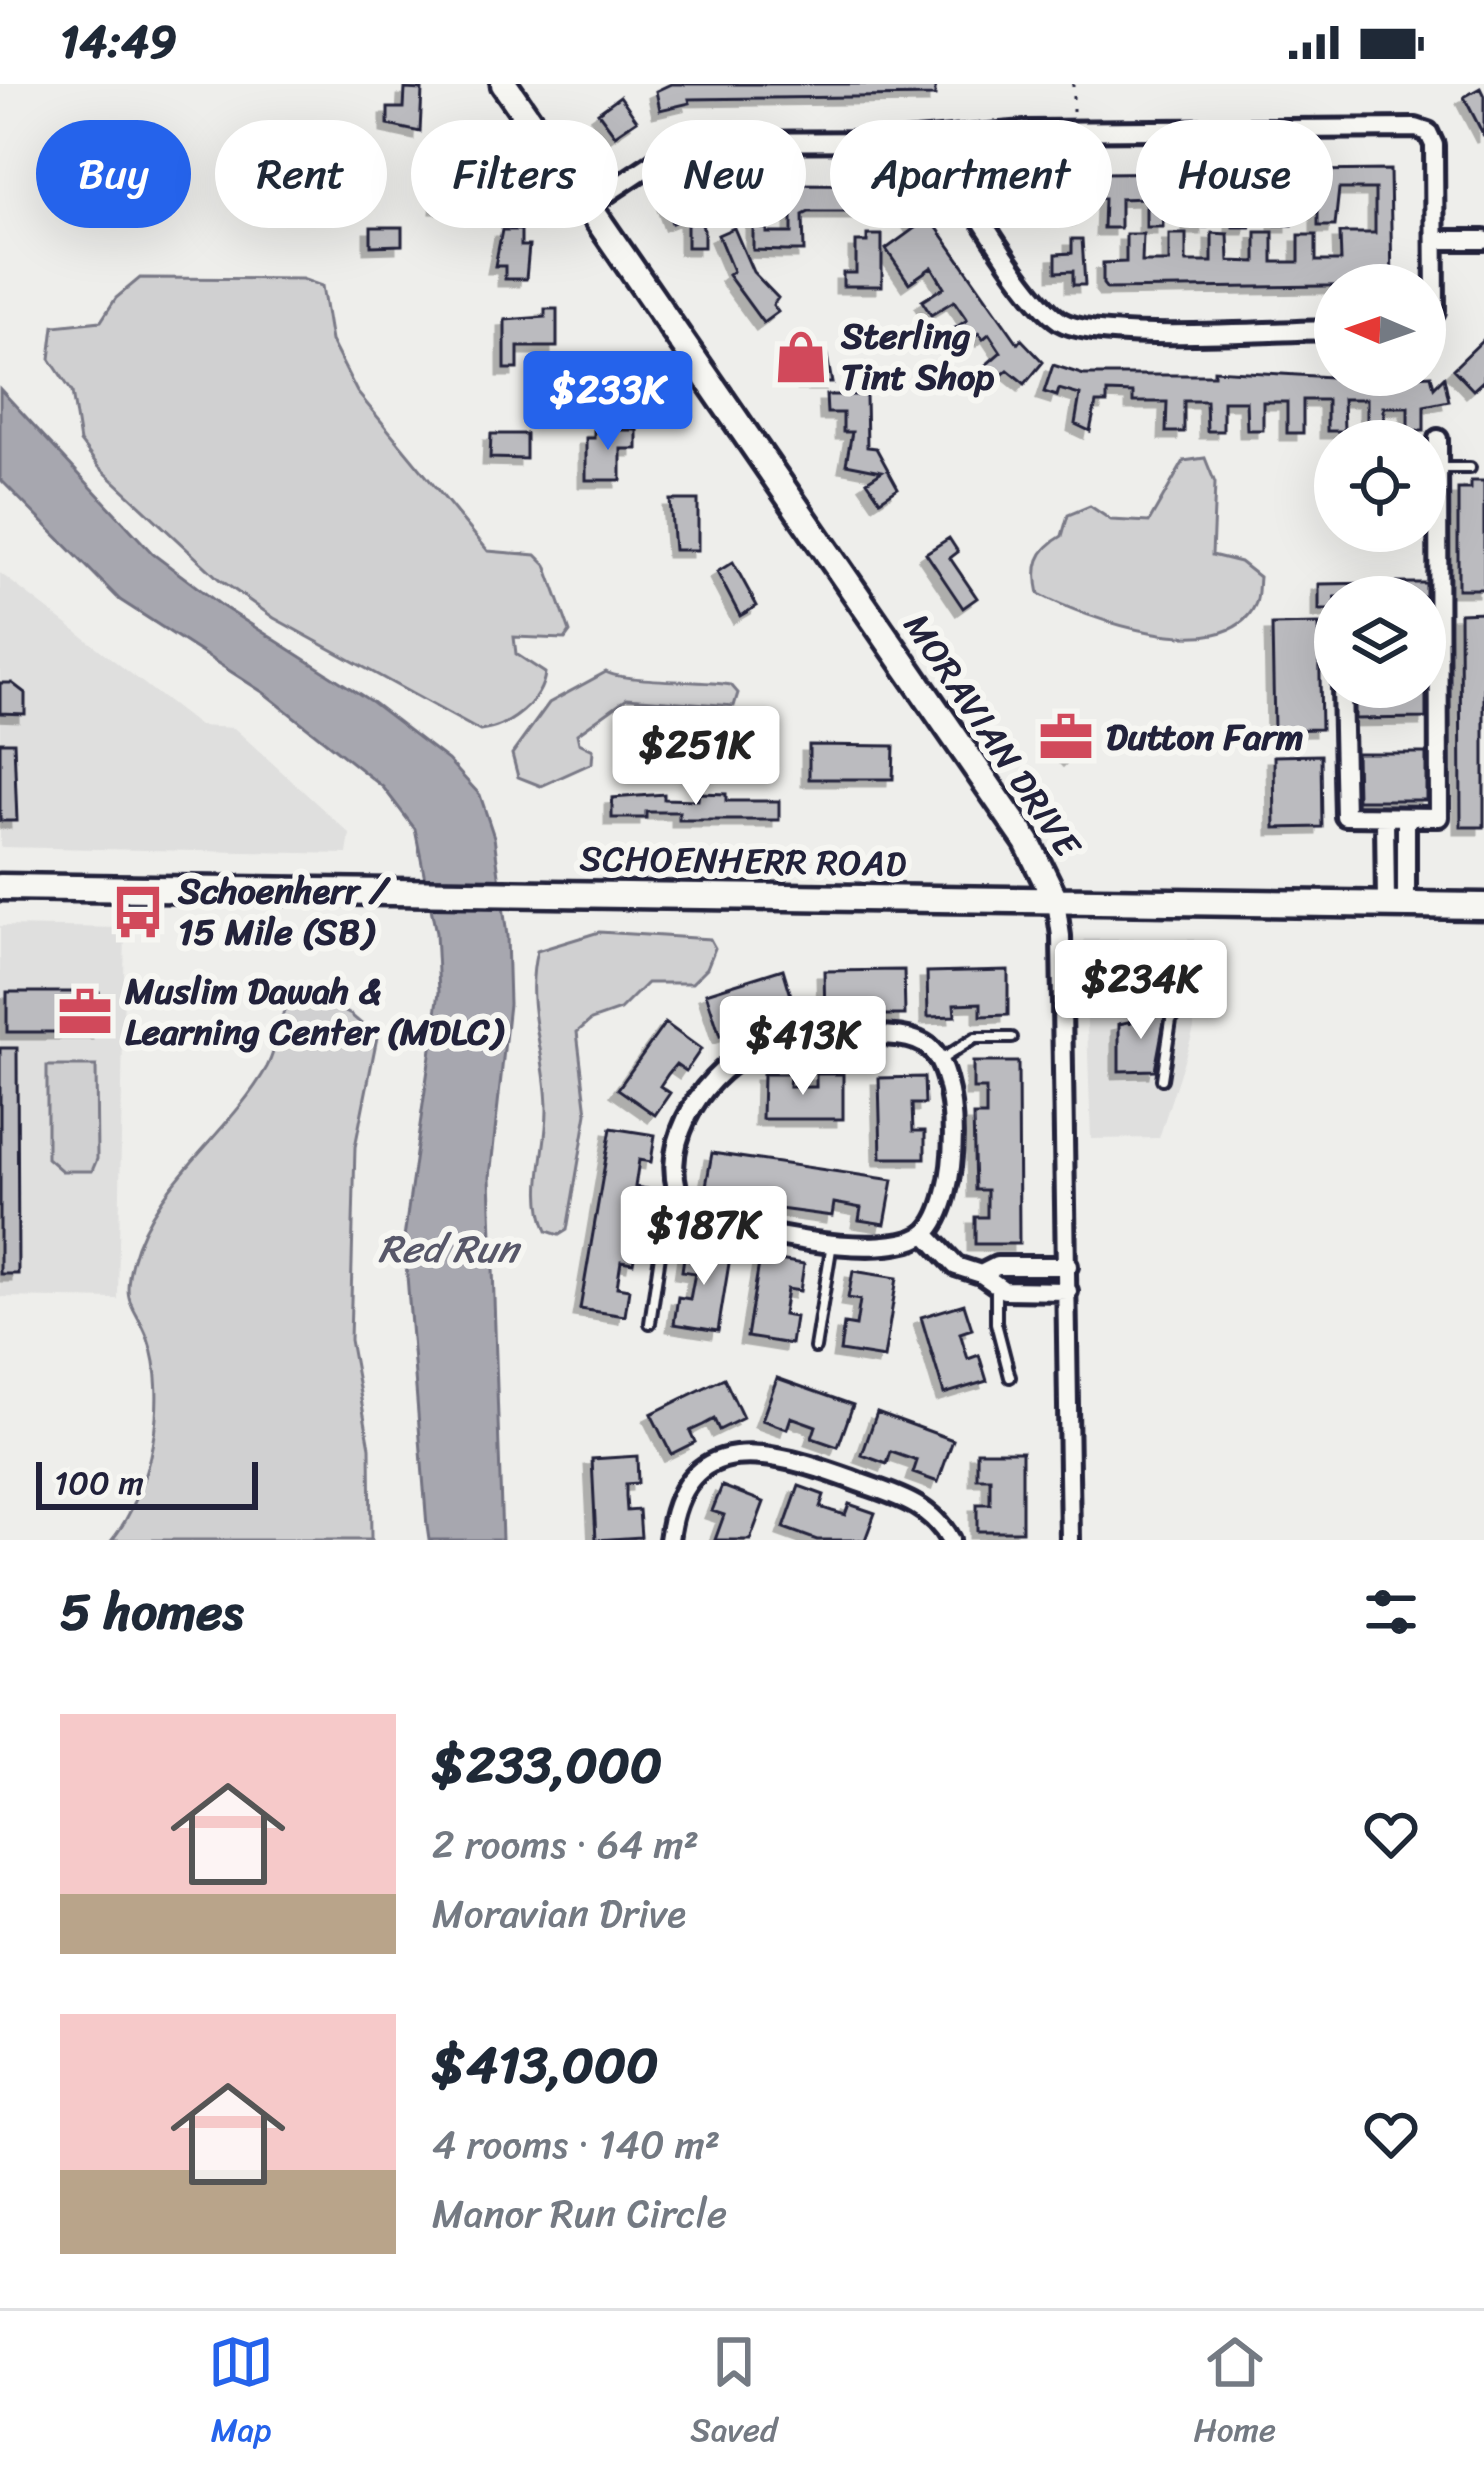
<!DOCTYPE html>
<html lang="en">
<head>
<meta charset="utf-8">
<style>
	:root { --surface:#fff; --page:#f2f2f3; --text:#1f2937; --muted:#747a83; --line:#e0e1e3; --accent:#2563eb }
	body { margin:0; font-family:Sriracha,sans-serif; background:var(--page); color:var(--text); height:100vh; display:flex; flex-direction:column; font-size:45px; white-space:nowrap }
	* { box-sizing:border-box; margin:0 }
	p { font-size:39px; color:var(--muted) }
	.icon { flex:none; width:66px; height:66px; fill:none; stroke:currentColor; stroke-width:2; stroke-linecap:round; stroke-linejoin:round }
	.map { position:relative; height:1456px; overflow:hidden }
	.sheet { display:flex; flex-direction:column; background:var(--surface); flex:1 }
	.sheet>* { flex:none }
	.top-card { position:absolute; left:36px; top:36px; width:1413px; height:108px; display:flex; gap:24px }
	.needle { width:78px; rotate:272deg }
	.fabs { position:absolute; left:1314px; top:180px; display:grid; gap:24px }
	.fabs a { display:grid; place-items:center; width:132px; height:132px; border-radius:50%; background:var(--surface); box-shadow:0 12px 48px #0002; font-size:60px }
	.scale { position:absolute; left:36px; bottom:30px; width:222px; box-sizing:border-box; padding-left:12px; border:6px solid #22223b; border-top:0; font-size:33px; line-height:42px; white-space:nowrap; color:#22223b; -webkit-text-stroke:9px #f6f6f2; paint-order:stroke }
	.price { position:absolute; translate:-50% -102px; padding:0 27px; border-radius:12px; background:#fff; color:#222; font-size:39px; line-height:78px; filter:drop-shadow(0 3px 6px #0008) }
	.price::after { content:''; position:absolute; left:50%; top:72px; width:36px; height:27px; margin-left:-18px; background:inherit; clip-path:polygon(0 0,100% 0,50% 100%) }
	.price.on { background:var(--accent); color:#fff }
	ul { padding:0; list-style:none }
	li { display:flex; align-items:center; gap:36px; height:300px; padding:0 60px }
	li span { display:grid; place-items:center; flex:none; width:336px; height:240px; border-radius:0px; color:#555 }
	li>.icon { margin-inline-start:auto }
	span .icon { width:144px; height:144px; fill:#fffc; stroke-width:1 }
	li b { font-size:51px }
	h2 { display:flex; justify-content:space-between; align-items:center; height:144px; padding:0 60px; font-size:51px }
	.chip { padding:0 42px; border-radius:54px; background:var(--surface); box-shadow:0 12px 48px #0002; font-size:42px; line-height:108px }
	.chip.on { background:var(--accent); color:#fff }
	.status { display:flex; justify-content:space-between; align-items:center; height:84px; padding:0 60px; background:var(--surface); direction:ltr }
	.status svg { height:33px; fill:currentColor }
	.menu { display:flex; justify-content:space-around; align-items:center; height:168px; border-top:3px solid var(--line); background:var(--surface); font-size:33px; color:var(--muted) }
	.menu a { display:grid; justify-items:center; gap:6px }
	.menu .on { color:var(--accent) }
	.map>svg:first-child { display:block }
	.built { fill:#dfdfde }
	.green { fill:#d0d0d1; stroke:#797986; stroke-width:3 }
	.water { fill:#a7a7af; stroke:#727281; stroke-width:3 }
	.building { fill:#bbbbbf; stroke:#22223b; stroke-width:3; filter:url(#shadow) }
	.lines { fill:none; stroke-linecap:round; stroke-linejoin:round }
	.lane-casing { stroke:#22223b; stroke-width:16 }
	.street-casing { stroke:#22223b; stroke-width:26 }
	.secondary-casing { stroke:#22223b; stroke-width:33 }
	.path { stroke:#22223b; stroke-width:3; stroke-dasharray:3 9; stroke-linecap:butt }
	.lane { stroke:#f6f6f2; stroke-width:8 }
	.street { stroke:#f6f6f2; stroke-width:16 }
	.secondary { stroke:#f6f6f2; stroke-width:24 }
	.labels { text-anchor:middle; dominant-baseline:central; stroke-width:12; stroke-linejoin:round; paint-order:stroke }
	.poi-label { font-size:36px; font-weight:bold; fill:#22223b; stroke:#f6f6f2; text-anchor:start }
	.street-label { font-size:36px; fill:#22223b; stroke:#f6f6f2 }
	.water-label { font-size:39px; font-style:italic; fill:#575769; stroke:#f6f6f2 }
</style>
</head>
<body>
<div class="status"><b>14:49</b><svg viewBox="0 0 49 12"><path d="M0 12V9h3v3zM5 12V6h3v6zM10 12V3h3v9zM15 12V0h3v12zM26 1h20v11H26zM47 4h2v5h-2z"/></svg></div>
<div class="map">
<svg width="1484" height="1456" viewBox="0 0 1484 1456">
	<defs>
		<filter id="shadow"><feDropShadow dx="-7" dy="7" stdDeviation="0" flood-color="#0004"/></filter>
	</defs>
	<rect width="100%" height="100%" fill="#eeeeeb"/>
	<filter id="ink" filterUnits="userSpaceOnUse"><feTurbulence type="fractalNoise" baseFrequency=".00833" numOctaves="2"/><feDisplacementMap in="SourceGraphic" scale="24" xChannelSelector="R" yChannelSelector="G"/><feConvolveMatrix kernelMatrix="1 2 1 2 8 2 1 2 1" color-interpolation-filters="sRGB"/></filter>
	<g filter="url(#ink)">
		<path class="built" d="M 0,489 L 199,642 L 234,644 L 350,750 L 347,770 L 0,763 Z
			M 0,842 L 125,844 L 118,1215 L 0,1213 Z
			M 1084,855 L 1194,855 L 1194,945 L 1159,1054 L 1091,1055 Z"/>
		<path class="green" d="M 140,194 L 302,195 L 322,202 L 331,257 L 357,308 L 488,467 L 536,471 L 546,481 L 570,548 L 565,555 L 514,553 L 516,570 L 545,589 C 542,618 509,644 480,647 L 274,534 L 219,495 L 99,383 L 80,358 L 72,308 L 50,275 L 54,242 L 101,237 L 116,214 Z
			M 1205,374 L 1215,399 L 1212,471 L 1240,478 L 1259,493 C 1258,501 1259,514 1255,521 C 1225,586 1083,533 1039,510 C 1033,483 1037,466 1062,452 L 1068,431 L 1090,422 L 1111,436 L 1149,438 L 1184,377 Z
			M 606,588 C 623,598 701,596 731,601 L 738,609 L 734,622 L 627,614 L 577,650 L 579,659 L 593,666 L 592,679 L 541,702 L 518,693 L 512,670 L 549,619 Z
			M 599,848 L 710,855 L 715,864 L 707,884 L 692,899 L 647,899 L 620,926 L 591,936 L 577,948 L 587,1029 L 567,1146 L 559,1151 L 547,1147 C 530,1108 547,1067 547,1026 C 547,969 523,923 537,867 Z
			M 308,908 L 351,931 L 377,953 L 355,1063 L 350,1256 L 370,1363 L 371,1456 L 112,1456 C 151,1408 169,1314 148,1255 C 135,1220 121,1222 132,1178 C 153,1099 228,1052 267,983 C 276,966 280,941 285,922 Z
			M 47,982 L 96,982 L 97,1075 L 92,1087 L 62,1087 L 47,1074 Z"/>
		<path class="water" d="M 0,305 L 153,470 L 222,522 L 372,618 L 448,676 L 480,711 L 494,753 L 507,852 L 509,920 L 490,1093 L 502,1456 L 429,1456 L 427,1442 L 404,1154 L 439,908 L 436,849 L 415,745 L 383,703 L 264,609 L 120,516 L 0,395 Z"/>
		<path class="building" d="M 671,0 L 935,0 L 935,12 L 689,15 L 690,19 L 660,26 L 656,7 Z
			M 1480,4 L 1484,12 L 1484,52 L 1464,13 Z
			M 405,5 L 422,6 L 420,48 L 388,41 L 388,24 L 404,24 Z
			M 620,12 L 637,36 L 615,51 L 598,28 Z
			M 442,75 L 460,75 L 469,123 L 438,122 Z
			M 1390,86 L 1392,201 L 1107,205 L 1103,200 L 1103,179 L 1126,178 L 1126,150 L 1143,150 L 1142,178 L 1169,178 L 1169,150 L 1186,150 L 1186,178 L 1212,178 L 1212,149 L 1228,150 L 1229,177 L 1256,178 L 1256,148 L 1273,148 L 1273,178 L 1299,178 L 1299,151 L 1316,151 L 1316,177 L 1341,177 L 1340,149 L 1375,149 L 1375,105 L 1339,105 L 1335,142 L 1318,142 L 1318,113 L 1292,114 L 1292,141 L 1276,141 L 1276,114 L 1250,114 L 1250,143 L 1233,143 L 1233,113 L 1206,114 L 1207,143 L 1190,143 L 1190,114 L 1163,115 L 1163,143 L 1146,143 L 1146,114 L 1120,115 L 1120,144 L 1103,144 L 1104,114 L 1080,115 L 1081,134 L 1064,135 L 1062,108 L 1035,109 L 1035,116 L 1006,109 L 1006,90 Z
			M 793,100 L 903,101 L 903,128 L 809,128 L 803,131 L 804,167 L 786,167 L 753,166 L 753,136 L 767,129 L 767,149 L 792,149 L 792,119 L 714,124 L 713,103 Z
			M 687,105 L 704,146 L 704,163 L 687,163 L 687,133 L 672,139 L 665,119 L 687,110 Z
			M 921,121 L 1018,259 L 1021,255 L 1043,278 L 1025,300 L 1008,286 L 983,307 L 972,293 L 1001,268 L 989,250 L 983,255 L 979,249 L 955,265 L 945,251 L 967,236 L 954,217 L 931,231 L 922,217 L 944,203 L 932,183 L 909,199 L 886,165 L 915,144 L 907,132 Z
			M 371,143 L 402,143 L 402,161 L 371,162 Z
			M 734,144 L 753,188 L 778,214 L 773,221 L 778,228 L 763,239 L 728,191 L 733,187 L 718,151 Z
			M 502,146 L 521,146 L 521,162 L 529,162 L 526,195 L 505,195 L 505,182 L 495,182 Z
			M 867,151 L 882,151 L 882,202 L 843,202 L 843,189 L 856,189 L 856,158 L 867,158 Z
			M 1072,155 L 1082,155 L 1085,201 L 1073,201 L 1073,187 L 1056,188 L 1056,170 L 1072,169 Z
			M 545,225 L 557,225 L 557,263 L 518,263 L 518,285 L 505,285 L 505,236 L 545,233 Z
			M 1484,255 L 1484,296 L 1473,306 L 1453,285 Z
			M 792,265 L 826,267 L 832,299 L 805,299 L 801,281 L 792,281 Z
			M 569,277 L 584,277 L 589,330 L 564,330 Z
			M 1053,281 L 1084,291 L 1214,291 L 1214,286 L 1363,295 L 1431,291 L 1434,303 L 1444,293 L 1449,317 L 1424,322 L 1424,347 L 1408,347 L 1408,323 L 1384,323 L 1384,348 L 1367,348 L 1367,315 L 1343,315 L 1344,347 L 1327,347 L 1327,316 L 1303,316 L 1303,349 L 1287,349 L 1287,318 L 1263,318 L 1263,346 L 1247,346 L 1246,317 L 1223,317 L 1223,347 L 1207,347 L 1206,317 L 1184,317 L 1184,348 L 1166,348 L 1167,318 L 1133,318 L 1133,309 L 1107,308 L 1107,319 L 1096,319 L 1090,347 L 1075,340 L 1080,311 L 1059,305 L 1057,312 L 1044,308 Z
			M 826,311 L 866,311 L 867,363 L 876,364 L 898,404 L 880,416 L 867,397 L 882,387 L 846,380 L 852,348 L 843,348 L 843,329 L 827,329 Z
			M 594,346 L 637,346 L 637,365 L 621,365 L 621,396 L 586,396 L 586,354 L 594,354 Z
			M 491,350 L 526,350 L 526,375 L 490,374 Z
			M 1471,397 L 1484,397 L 1484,505 L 1458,505 L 1458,405 L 1471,405 Z
			M 670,416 L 698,416 L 698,466 L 674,466 Z
			M 949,454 L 958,468 L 950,474 L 977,514 L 963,524 L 926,469 Z
			M 733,478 L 757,522 L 740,532 L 717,488 Z
			M 1380,499 L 1426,499 L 1426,513 L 1335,513 L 1335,526 L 1319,526 L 1319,500 Z
			M 1484,528 L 1484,743 L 1461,743 L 1460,529 Z
			M 1319,540 L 1321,645 L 1274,646 L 1272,541 Z
			M 0,599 L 12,599 L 25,609 L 25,630 L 0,629 Z
			M 1355,603 L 1426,603 L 1426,634 L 1355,635 Z
			M 1061,630 L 1087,658 L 1070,675 L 1044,647 Z
			M 0,658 L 14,658 L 17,737 L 0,737 Z
			M 809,661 L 894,662 L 893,695 L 809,695 Z
			M 1356,669 L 1426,669 L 1426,716 L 1357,716 Z
			M 1321,671 L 1322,743 L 1275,744 L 1274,672 Z
			M 699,709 L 726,710 L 726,717 L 779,717 L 779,736 L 679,736 L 679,728 L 646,728 L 646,734 L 612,734 L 612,714 L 664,710 L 664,715 L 698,716 Z
			M 783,885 L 796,928 L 771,936 L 767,924 L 742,932 L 745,944 L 720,952 L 706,909 Z
			M 904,886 L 905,931 L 878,931 L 878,919 L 851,919 L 851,932 L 825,932 L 824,887 Z
			M 1008,886 L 1008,931 L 981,932 L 981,919 L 954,920 L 955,932 L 928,933 L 927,888 Z
			M 7,908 L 99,908 L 99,948 L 7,948 Z
			M 1146,927 L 1166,927 L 1155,986 L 1119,987 L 1119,940 L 1146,934 Z
			M 665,939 L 701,965 L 686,987 L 676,980 L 668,990 L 660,1002 L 670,1009 L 655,1031 L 618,1005 Z
			M 0,964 L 17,964 L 18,1190 L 0,1190 Z
			M 973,978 L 1018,978 L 1019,1160 L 975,1160 L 975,1133 L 987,1133 L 987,1106 L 975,1106 L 973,1032 L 986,1032 L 986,1005 L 973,1005 Z
			M 763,990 L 790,990 L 789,1003 L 816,1003 L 816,990 L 843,990 L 843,1035 L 762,1035 Z
			M 924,993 L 925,1020 L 912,1020 L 913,1047 L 925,1047 L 925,1074 L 881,1074 L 879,994 Z
			M 611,1044 L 655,1051 L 651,1078 L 639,1076 L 635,1103 L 647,1105 L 633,1179 L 621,1177 L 617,1203 L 629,1205 L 625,1232 L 580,1225 Z
			M 712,1069 L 893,1096 L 885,1140 L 859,1136 L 861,1124 L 834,1119 L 832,1132 L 757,1122 L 759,1110 L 733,1106 L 731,1118 L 704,1113 Z
			M 686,1160 L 731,1167 L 718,1247 L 674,1240 L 678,1213 L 690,1215 L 695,1189 L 682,1187 Z
			M 760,1173 L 804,1180 L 800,1207 L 787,1205 L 783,1231 L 795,1233 L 791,1260 L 747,1253 Z
			M 853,1187 L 897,1194 L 884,1274 L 840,1267 L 844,1240 L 856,1242 L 860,1216 L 848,1214 Z
			M 964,1220 L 972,1245 L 960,1249 L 968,1275 L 979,1271 L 987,1297 L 944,1310 L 921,1233 Z
			M 724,1294 L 743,1334 L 719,1346 L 714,1335 L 703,1341 L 690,1347 L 695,1358 L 671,1370 L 651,1330 Z
			M 777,1294 L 853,1321 L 838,1363 L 812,1354 L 816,1342 L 791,1333 L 787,1345 L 762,1336 Z
			M 877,1328 L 953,1356 L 938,1398 L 913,1389 L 917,1377 L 891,1368 L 887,1380 L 862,1371 Z
			M 977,1367 L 1022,1367 L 1022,1447 L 977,1447 L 977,1420 L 990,1420 L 990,1394 L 977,1394 Z
			M 637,1372 L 638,1399 L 626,1400 L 626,1413 L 627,1427 L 639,1426 L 641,1453 L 596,1456 L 592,1375 Z
			M 722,1402 L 764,1418 L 750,1456 L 715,1456 L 724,1431 L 712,1427 Z
			M 799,1402 L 824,1411 L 820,1423 L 832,1427 L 845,1431 L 849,1420 L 875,1429 L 865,1456 L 817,1456 L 784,1444 Z"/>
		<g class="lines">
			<defs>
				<path id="lane" d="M 1442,384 L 1470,384
					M 942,975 L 975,954 L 1012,954
					M 1162,995 L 1171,936 L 1179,926
					M 996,1202 L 996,1239 L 1010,1293
					M 650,1239 L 662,1157 L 685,1124
					M 815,1264 L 832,1159"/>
				<path id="street" d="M 937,55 L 942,73 C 967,112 1025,214 1060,237 C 1097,260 1282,246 1335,246
					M 588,122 L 668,69 L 697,58 L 904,57 L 1025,47 L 1416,44 L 1428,48 L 1434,61 L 1435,227 L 1425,242
					M 1435,156 L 1484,156
					M 1342,603 L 1345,732 L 1439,733 L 1438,355
					M 1385,735 L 1386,820
					M 1056,817 L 1061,852 L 1070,1456
					M 1406,820 L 1406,735
					M 823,954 C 853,954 898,945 924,960 C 964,983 960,1118 927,1148 C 891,1181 726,1147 685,1124 C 653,1069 698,994 750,968 C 774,957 798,956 823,954 Z
					M 926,1150 L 956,1182 L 981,1190
					M 1068,1182 L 997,1182 L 981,1190 L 1004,1206 L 1068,1207
					M 669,1456 C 683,1340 774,1368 850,1395 C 889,1410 929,1417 950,1456"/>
				<path id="secondary" d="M 504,0 L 1027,758 L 1056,817
					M 0,803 L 1484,822"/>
			</defs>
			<use href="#lane" class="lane-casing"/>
			<use href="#street" class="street-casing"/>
			<use href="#secondary" class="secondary-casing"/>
			<path class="path" d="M 1073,0 L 1073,28
				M 1083,876 L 1089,876 L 1093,894 L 1104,894
				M 1143,921 L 1143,934
				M 1150,921 L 1150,927
				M 1130,940 L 1130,921"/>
			<use href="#lane" class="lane"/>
			<use href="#street" class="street"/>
			<use href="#secondary" class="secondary"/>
		</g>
	</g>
	<defs>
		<symbol id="shop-bare" viewBox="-9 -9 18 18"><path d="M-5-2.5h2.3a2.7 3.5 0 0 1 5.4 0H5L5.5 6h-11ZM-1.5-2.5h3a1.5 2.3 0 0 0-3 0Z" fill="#d1495b" stroke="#f6f6f2" stroke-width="2.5" paint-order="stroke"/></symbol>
		<symbol id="office-bare" viewBox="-9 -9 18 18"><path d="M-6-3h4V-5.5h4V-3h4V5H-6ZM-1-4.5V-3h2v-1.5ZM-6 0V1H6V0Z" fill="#d1495b" stroke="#f6f6f2" stroke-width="2.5" paint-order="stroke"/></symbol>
		<symbol id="bus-bare" viewBox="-9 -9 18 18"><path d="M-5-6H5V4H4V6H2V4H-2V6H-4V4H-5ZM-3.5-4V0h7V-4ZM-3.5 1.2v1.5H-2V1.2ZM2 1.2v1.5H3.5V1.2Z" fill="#d1495b" stroke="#f6f6f2" stroke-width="2.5" paint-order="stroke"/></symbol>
	</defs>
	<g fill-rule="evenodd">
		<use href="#shop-bare" x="763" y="235" width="76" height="76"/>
		<use href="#office-bare" x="1028" y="615" width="76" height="76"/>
		<use href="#bus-bare" x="100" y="790" width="76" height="76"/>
		<use href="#office-bare" x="47" y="890" width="76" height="76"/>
	</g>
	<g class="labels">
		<g class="poi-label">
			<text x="841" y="252">Sterling<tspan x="841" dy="41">Tint Shop</tspan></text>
			<text x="1106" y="653">Dutton Farm</text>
			<text x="178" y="807">Schoenherr /<tspan x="178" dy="41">15 Mile (SB)</tspan></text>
			<text x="125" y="907">Muslim Dawah &amp;<tspan x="125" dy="41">Learning Center (MDLC)</tspan></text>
		</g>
		<g class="street-label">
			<text transform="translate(992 651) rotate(56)">MORAVIAN DRIVE</text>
			<text transform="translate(743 777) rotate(1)">SCHOENHERR ROAD</text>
		</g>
		<g class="water-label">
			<text x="448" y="1164">Red Run</text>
		</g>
	</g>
</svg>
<div class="fabs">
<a><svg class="needle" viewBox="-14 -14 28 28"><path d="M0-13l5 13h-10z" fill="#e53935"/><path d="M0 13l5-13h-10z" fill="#747a83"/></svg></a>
<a><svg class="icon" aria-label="locate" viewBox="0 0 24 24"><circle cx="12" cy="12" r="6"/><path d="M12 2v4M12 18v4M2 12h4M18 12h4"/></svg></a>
<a><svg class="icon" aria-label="layers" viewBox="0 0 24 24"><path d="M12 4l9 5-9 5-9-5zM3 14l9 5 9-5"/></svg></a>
</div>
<div class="scale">100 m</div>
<b class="price on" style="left:608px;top:369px">$233K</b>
<b class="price" style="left:696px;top:724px">$251K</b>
<b class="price" style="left:1141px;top:958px">$234K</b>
<b class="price" style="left:803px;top:1014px">$413K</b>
<b class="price" style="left:704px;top:1204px">$187K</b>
<div class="top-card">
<a class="chip on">Buy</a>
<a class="chip">Rent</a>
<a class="chip">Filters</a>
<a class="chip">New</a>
<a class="chip">Apartment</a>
<a class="chip">House</a>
</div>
</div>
<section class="sheet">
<h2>5 homes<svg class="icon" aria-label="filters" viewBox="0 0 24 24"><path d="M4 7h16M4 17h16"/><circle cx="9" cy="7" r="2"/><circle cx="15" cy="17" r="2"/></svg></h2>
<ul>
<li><span style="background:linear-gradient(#f6c9c9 75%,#b9a48a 0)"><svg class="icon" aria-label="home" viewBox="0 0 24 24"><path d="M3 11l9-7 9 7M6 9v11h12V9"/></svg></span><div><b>$233,000</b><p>2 rooms · 64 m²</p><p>Moravian Drive</p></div><svg class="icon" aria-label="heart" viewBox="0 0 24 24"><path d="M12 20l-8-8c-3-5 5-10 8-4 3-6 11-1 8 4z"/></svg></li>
<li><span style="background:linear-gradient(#f6c9c9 65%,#b9a48a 0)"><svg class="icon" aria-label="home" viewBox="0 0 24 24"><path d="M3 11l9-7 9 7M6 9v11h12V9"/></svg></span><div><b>$413,000</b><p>4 rooms · 140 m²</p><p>Manor Run Circle</p></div><svg class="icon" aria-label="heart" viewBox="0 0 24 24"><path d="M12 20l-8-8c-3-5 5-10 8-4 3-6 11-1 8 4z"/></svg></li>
</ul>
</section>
<nav class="menu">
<a class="on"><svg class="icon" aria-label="map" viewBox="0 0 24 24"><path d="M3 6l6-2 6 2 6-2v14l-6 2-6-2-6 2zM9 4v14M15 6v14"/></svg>Map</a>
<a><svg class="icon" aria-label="saved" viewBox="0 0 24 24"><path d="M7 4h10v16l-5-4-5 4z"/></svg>Saved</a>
<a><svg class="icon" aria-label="home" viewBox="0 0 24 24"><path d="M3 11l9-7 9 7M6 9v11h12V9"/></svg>Home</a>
</nav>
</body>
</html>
